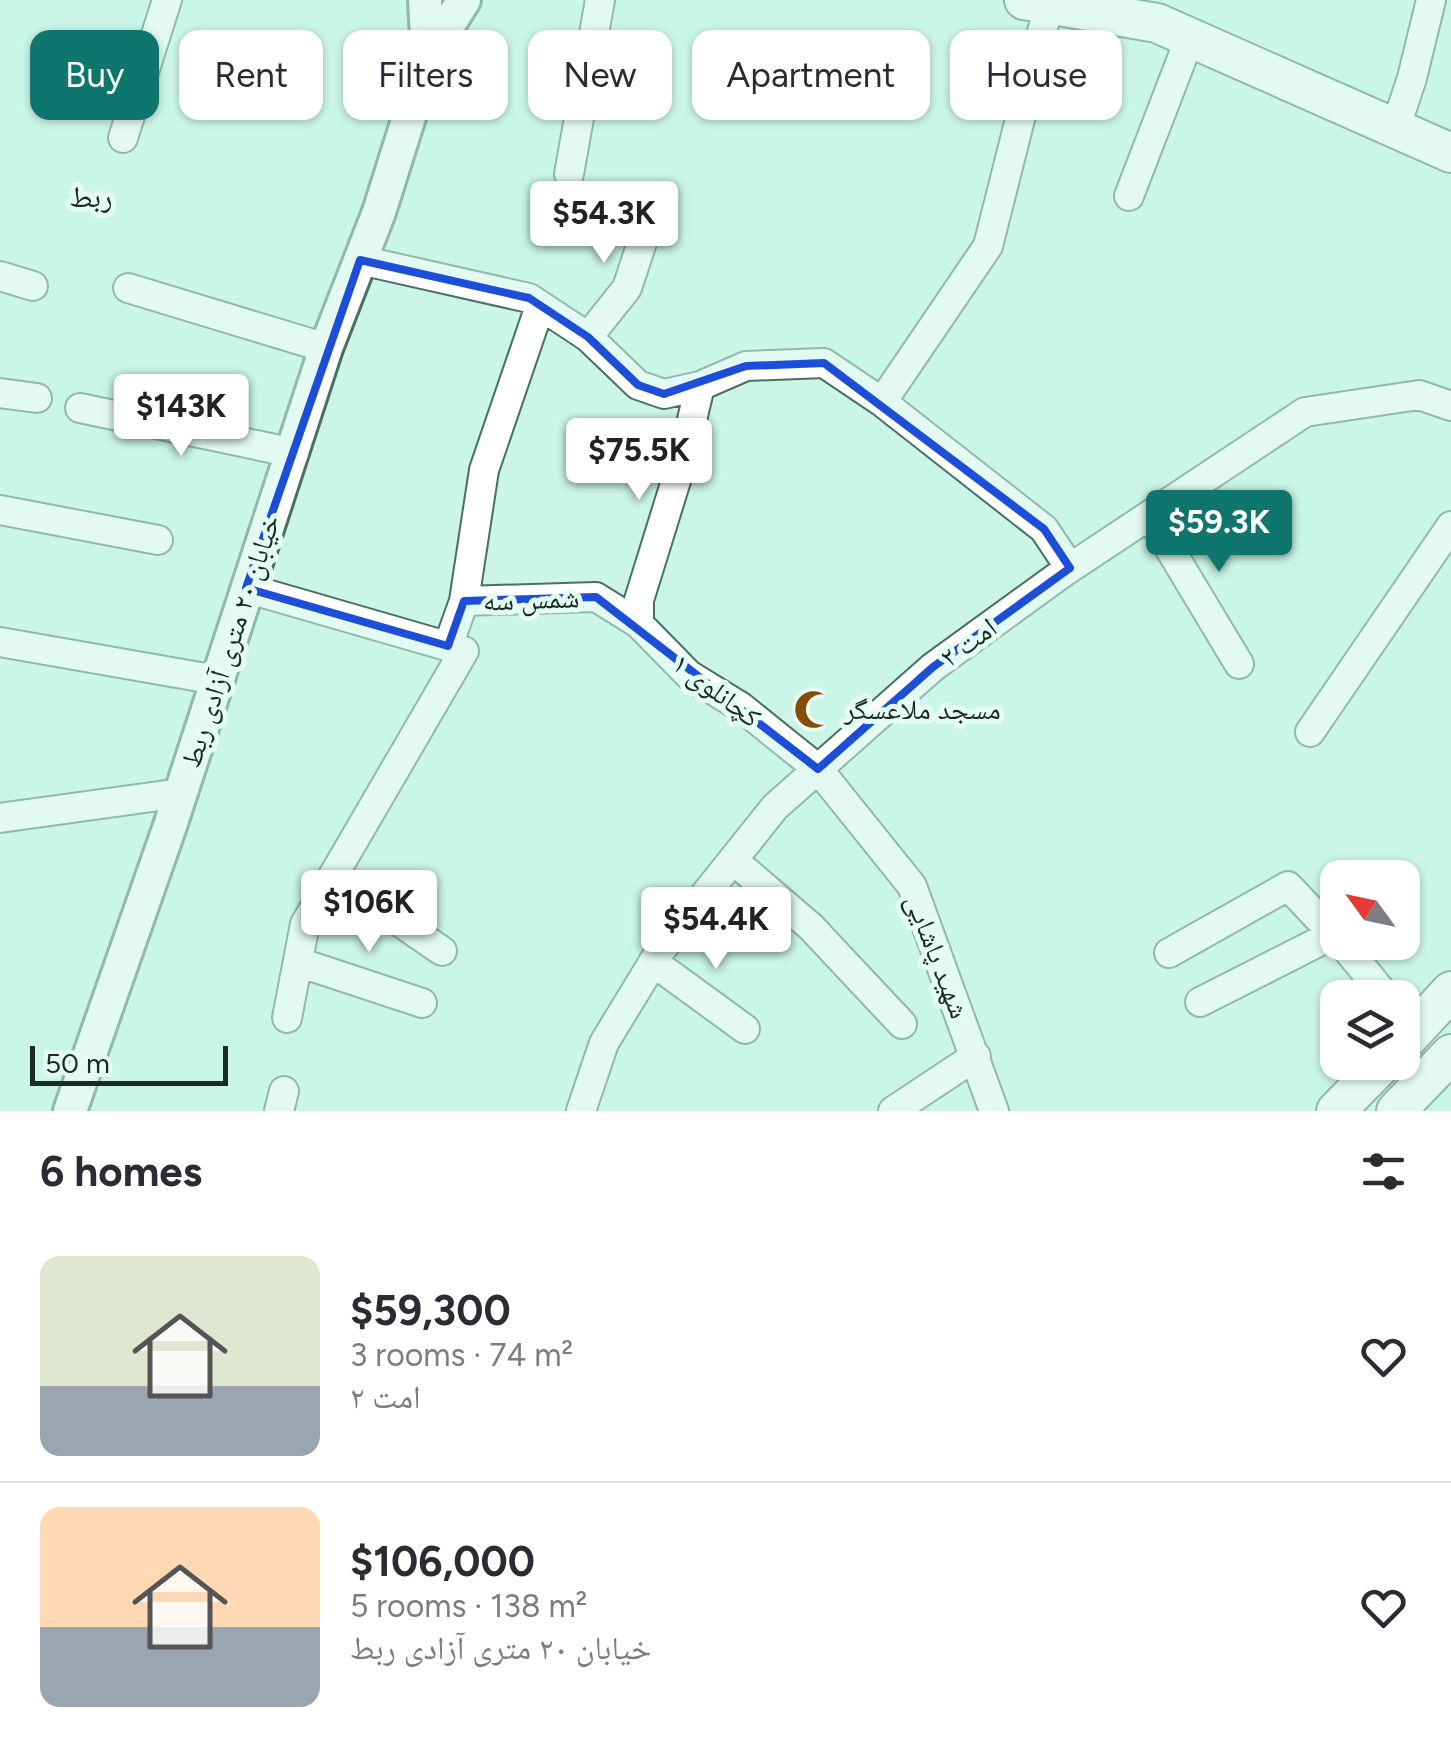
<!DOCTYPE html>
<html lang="en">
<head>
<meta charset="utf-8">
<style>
	:root { --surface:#fff; --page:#f2f2f3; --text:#2b2b33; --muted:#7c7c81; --line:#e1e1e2; --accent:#0f766e }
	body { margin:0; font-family:Figtree,"Noto Naskh Arabic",sans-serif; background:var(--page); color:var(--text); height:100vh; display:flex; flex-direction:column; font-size:38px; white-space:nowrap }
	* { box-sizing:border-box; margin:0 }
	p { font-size:32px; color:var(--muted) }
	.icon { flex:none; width:55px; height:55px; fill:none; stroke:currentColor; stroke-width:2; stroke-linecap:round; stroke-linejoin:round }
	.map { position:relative; height:1111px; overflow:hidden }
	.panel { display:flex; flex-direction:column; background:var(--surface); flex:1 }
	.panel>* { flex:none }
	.banner { position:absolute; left:30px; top:30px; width:1392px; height:90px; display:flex; gap:20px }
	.needle { width:65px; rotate:303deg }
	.fabs { position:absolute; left:1320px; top:860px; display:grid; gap:20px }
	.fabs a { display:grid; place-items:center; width:100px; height:100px; border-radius:20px; background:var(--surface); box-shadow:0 2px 8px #0004; font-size:50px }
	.scale { position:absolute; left:30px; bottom:25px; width:198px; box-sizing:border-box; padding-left:10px; border:5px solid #1a2a25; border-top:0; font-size:28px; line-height:35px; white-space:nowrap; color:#1a2a25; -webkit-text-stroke:8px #e5fef5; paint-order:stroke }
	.price { position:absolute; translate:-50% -85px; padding:0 22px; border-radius:10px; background:#fff; color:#222; font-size:32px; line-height:65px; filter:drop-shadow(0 2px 5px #0008) }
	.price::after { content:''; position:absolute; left:50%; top:60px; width:30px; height:22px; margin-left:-15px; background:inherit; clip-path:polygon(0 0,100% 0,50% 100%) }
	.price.on { background:var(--accent); color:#fff }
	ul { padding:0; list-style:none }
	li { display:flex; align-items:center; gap:30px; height:250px; padding:0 40px }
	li+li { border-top:2px solid var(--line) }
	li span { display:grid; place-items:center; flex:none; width:280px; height:200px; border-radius:20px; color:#555 }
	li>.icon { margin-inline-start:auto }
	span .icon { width:120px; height:120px; fill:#fffc; stroke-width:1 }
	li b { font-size:42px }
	h2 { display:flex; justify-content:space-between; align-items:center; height:120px; padding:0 40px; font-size:42px }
	.chip { padding:0 35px; border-radius:20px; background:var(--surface); box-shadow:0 2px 8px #0004; font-size:35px; line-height:90px }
	.chip.on { background:var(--accent); color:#fff }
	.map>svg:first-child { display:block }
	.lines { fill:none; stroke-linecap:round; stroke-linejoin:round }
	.minor-casing { stroke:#4a6f64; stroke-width:32 }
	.tertiary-casing { stroke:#4a6f64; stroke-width:38 }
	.secondary-casing { stroke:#4a6f64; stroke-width:42 }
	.minor { stroke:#fff; stroke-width:28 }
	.tertiary { stroke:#fff; stroke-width:32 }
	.secondary { stroke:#fff; stroke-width:38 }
	.marked { fill:none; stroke:#1d4ed8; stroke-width:8; stroke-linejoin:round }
	.labels { text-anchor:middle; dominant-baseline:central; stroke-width:10; stroke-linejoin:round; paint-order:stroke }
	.street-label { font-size:28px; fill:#1a2a25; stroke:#e5fef5 }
	.poi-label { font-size:28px; fill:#1a2a25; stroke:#e5fef5; text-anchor:start }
	.neighbourhood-label { font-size:30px; fill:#1a2a25; stroke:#e5fef5 }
</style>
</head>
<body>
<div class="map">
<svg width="1451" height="1111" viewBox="0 0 1451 1111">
	<rect width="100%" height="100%" fill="#cbf5e7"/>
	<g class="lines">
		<defs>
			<path id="minor" d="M 1049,4 L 988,246 L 882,402 L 1044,529 L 1070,568
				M 1396,126 L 1412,78 L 1431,0
				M 123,138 L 167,0
				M 569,174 L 600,0
				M 1129,196 L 1191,35
				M 360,260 L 529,298 L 588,337 L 638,385 L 664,394 L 700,386
				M 0,276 L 33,286
				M 128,288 L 326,348
				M 588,337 L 627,288 L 652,212
				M 0,393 L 37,398
				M 882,402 L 824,363 L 746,366 L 700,386 L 683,458 L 639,600 L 639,624 L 689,675 L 741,707 L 818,769 L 912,886 L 994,1111
				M 80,408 L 294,453
				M 0,510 L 158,540
				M 1150,516 L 1239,664
				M 246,588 L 464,651 L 305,924 L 287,1018
				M 464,601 L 484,470 L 540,306
				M 0,642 L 217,680
				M 448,646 L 464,601 L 596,597 L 639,624
				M 1310,732 L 1451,526
				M 0,818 L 181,793
				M 733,860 L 811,927 L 902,1024
				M 333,876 L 442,951
				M 1341,942 L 1387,998
				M 1169,953 L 1288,886 L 1338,939
				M 298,962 L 422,1003
				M 653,962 L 745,1029
				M 1200,1002 L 1334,934
				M 279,1111 L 284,1091
				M 581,1111 L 604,1043 L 660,951 L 775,807 L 933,667 L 1064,572 L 1305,412 L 1419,395 L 1451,406
				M 893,1111 L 976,1056"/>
			<path id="tertiary" d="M 425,0 L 428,57
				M 70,1111 L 170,826 L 326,348 L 379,212 L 428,57 L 464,0"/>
			<path id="secondary" d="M 1024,0 L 1157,23 L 1451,153
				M 1402,1044 L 1451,991
				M 1336,1111 L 1384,1062
				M 1396,1111 L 1451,1054"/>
		</defs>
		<use href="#minor" class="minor-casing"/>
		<use href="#tertiary" class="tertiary-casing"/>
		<use href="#secondary" class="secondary-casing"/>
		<use href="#minor" class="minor"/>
		<use href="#tertiary" class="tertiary"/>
		<use href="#secondary" class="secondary"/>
	</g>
	<path d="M0 0H1451V1111H0ZM 360,260 L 529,298 L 588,337 L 638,385 L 664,394 L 746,366 L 824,363 L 1044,529 L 1070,568 L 933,667 L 818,769 L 596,597 L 464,601 L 448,646 L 246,588 Z" fill="#cbf5e7" fill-opacity=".55" fill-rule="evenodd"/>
	<path class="marked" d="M 360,260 L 529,298 L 588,337 L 638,385 L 664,394 L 746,366 L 824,363 L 1044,529 L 1070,568 L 933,667 L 818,769 L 596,597 L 464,601 L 448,646 L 246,588 Z"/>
	<defs>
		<symbol id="mosque-bare" viewBox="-9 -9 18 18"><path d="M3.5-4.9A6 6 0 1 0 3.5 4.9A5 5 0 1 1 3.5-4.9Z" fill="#874d02" stroke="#e5fef5" stroke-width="2.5" paint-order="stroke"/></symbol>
	</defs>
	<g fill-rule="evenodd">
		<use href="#mosque-bare" x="786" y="682" width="55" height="55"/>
	</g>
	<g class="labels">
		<g class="street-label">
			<text transform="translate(531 599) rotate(-2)">شمس سه</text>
			<text transform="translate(230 641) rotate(-72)">خیابان ۲۰ متری آزادی ربط</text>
			<text transform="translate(968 642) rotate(-36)">امت ۲</text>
			<text transform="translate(717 690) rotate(37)">کچانلوی ۱</text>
			<text transform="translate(938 956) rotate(69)">شهید پاشایی</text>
		</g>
		<g class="poi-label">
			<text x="844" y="709">مسجد ملاعسگر</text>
		</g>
		<g class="neighbourhood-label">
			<text x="91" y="196">ربط</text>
		</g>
	</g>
</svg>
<div class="fabs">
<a><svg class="needle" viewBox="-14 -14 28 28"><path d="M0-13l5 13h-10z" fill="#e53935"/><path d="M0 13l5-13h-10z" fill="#7c7c81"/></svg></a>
<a><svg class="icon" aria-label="layers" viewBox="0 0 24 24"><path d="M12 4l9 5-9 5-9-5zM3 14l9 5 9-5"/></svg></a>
</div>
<div class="scale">50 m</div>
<b class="price" style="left:604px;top:266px">$54.3K</b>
<b class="price" style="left:181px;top:459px">$143K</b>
<b class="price" style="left:639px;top:503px">$75.5K</b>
<b class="price on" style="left:1219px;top:575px">$59.3K</b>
<b class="price" style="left:369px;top:955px">$106K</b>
<b class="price" style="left:716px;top:972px">$54.4K</b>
<div class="banner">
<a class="chip on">Buy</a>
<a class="chip">Rent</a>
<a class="chip">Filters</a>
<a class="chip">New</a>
<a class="chip">Apartment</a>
<a class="chip">House</a>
</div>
</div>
<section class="panel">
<h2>6 homes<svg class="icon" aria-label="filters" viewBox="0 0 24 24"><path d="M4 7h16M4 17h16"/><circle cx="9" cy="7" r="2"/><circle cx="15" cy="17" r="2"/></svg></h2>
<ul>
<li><span style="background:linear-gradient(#dfe7d0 65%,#9aa5b1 0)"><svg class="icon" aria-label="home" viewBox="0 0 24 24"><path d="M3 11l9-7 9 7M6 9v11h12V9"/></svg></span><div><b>$59,300</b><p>3 rooms · 74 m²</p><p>امت ۲</p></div><svg class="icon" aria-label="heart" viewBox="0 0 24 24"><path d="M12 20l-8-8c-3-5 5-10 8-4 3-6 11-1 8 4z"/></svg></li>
<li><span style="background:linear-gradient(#ffd9b3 60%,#9aa5b1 0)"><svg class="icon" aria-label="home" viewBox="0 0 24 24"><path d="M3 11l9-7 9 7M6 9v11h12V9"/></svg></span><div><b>$106,000</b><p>5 rooms · 138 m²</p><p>خیابان ۲۰ متری آزادی ربط</p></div><svg class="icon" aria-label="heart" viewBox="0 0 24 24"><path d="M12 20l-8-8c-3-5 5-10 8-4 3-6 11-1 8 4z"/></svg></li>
</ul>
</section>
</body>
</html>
